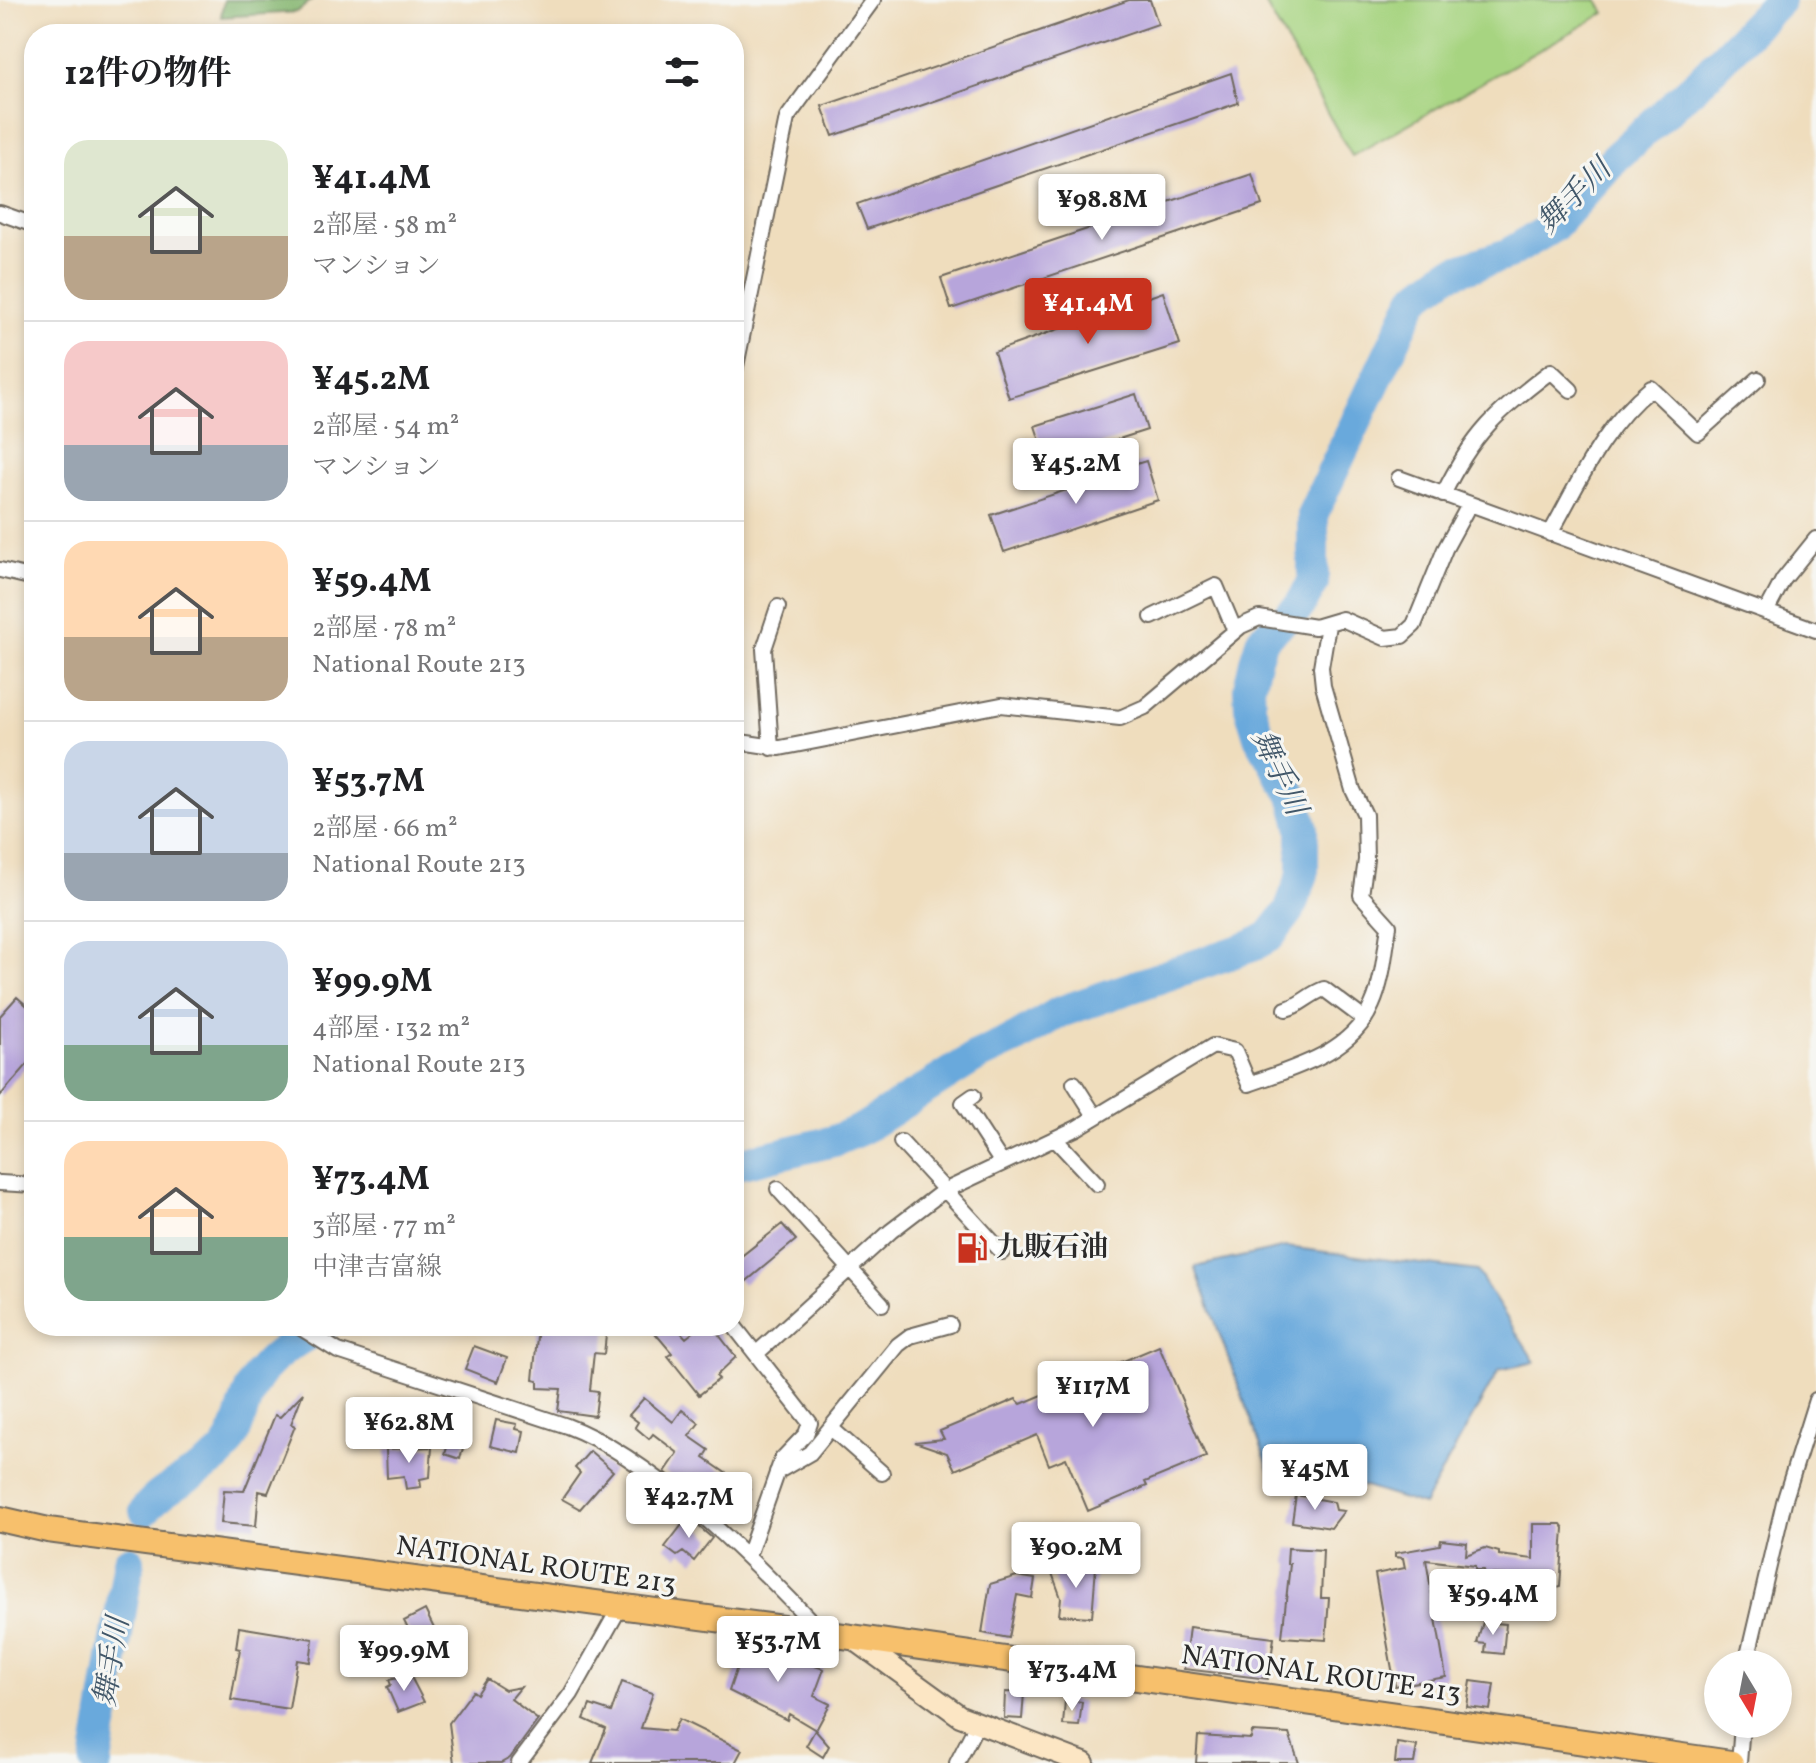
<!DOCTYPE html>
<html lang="ja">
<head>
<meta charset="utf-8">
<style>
	:root { --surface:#fff; --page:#f2f2f2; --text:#202124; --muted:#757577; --line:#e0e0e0; --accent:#c8321e }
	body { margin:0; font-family:Vollkorn,"Noto Serif JP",serif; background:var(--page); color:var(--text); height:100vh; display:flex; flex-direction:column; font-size:30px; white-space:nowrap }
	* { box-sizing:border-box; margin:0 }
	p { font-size:26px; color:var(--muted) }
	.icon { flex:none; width:44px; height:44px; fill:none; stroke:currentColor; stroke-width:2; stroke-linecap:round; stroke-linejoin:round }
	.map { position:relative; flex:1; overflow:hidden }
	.details { position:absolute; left:24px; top:24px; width:720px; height:1312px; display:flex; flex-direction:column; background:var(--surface); border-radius:32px; box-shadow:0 4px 12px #0003 }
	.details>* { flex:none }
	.needle { width:52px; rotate:170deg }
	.controls { position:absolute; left:1704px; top:1650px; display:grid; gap:16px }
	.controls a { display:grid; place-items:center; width:88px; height:88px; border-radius:50%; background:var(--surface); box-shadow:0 4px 12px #0003; font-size:40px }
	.price { position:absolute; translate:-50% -68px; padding:0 18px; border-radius:8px; background:#fff; color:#222; font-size:26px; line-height:52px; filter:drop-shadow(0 2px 4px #0008) }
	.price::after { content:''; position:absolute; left:50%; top:48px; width:24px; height:18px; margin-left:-12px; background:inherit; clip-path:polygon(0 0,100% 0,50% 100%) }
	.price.current { background:var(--accent); color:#fff }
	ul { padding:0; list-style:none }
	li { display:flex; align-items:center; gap:24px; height:200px; padding:0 40px }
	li+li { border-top:2px solid var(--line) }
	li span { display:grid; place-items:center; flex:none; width:224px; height:160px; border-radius:24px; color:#555 }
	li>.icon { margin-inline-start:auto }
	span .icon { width:96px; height:96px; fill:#fffc; stroke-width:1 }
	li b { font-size:34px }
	h2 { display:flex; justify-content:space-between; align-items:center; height:96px; padding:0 40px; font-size:34px }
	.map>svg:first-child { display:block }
	.green { fill:#a7d481; stroke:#698056; stroke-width:2 }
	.forest { fill:#85b66f; stroke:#58704d; stroke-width:2 }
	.water { fill:#69a9dc; stroke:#4a6a84; stroke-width:2 }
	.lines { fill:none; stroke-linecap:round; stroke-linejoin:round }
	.river { stroke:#69a9dc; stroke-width:32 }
	.building { fill:#b7a5db }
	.minor-casing { stroke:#70695e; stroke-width:18 }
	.secondary-casing { stroke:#70695e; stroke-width:24 }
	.trunk-casing { stroke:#70695e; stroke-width:28 }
	.minor { stroke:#fff; stroke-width:14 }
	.secondary { stroke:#fce6c4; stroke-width:20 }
	.trunk { stroke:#f7c06c; stroke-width:24 }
	.labels { text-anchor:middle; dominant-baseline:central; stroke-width:6; stroke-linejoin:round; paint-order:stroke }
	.poi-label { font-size:28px; font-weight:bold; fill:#2b2b2b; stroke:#f6f6f2; text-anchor:start }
	.street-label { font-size:28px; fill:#2b2b2b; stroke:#f6f6f2 }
	.water-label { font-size:30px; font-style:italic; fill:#415769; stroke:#f6f6f2 }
</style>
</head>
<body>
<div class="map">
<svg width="1816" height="1763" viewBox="0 0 1816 1763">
	<rect width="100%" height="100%" fill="#f6f6f2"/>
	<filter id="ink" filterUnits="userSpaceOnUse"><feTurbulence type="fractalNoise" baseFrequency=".0125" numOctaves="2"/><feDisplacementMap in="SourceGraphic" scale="16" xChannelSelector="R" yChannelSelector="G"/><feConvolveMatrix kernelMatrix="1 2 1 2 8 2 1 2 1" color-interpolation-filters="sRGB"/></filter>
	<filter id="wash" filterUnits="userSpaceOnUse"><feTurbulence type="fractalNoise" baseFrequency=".006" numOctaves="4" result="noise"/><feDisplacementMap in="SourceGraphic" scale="32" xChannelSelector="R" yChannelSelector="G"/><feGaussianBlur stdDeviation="1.8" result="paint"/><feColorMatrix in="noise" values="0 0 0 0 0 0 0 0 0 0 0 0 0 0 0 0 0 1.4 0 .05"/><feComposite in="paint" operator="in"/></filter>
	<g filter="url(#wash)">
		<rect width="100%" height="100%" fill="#efddbd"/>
		<path class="green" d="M 1263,0 L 1597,0 L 1605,13 L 1352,156 Z"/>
		<path class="forest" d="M 224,0 L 312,0 L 297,12 L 221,17 Z"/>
		<path class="water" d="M 1286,1247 L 1477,1271 L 1535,1362 L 1499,1370 L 1423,1505 L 1352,1483 L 1271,1474 L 1195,1267 Z"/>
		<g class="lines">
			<path class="river" d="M 734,1165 L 834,1141 L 862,1129 L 974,1058 L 1017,1038 L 1060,1012 L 1252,946 L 1270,936 L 1289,911 L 1303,874 L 1303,829 L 1295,799 L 1259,737 L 1250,707 L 1249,688 L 1255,661 L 1262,639 L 1299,607 L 1313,583 L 1313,513 L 1415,298 L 1447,274 L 1508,254 L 1553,227 L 1615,158 L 1700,81 L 1779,0
				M 145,1510 C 165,1485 196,1477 219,1456 C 239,1437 240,1413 250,1390 C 263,1359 296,1341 323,1326
				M 96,1763 L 129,1561"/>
		</g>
		<g id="blocks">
			<path class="building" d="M 1129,0 L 1150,0 L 1158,24 L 833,136 L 822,106 Z
				M 1231,73 L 1238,103 L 867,229 L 857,204 Z
				M 1252,174 L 1262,205 L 951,309 L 941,278 Z
				M 1163,292 L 1180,344 L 1009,398 L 994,352 Z
				M 1136,394 L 1147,430 L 1047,462 L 1035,426 Z
				M 1146,461 L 1158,500 L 1004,552 L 991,515 L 1070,489 L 1068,485 Z
				M 17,997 L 34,1012 L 34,1057 L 0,1096 L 0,1016 Z
				M 782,1224 L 796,1240 L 743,1284 L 734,1273 L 734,1262 Z
				M 538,1326 L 607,1326 L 604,1354 L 594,1353 L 590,1390 L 598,1391 L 595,1416 L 558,1411 L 561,1389 L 538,1388 L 538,1381 L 533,1380 Z
				M 649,1326 L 675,1326 L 686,1338 L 701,1326 L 712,1326 L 736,1357 L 716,1376 L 719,1379 L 699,1395 L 668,1356 L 672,1353 Z
				M 474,1346 L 507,1358 L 498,1382 L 465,1369 Z
				M 1159,1346 L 1206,1457 L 1145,1482 L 1147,1486 L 1088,1511 L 1066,1458 L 1049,1465 L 1037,1435 L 955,1470 L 947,1453 L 915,1442 L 944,1439 L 940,1431 L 1016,1399 L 1021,1404 Z
				M 303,1393 L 291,1424 L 295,1426 L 268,1493 L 259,1491 L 256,1526 L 221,1523 L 224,1490 L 244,1491 L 275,1415 L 280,1417 Z
				M 644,1398 L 673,1422 L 682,1410 L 699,1423 L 689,1436 L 709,1450 L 704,1458 L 750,1490 L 725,1522 L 665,1472 L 678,1453 L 653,1434 L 649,1439 L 635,1427 L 638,1422 L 629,1415 Z
				M 496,1420 L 517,1424 L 516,1429 L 524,1431 L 520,1453 L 490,1446 Z
				M 453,1428 L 468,1432 L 460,1459 L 445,1454 Z
				M 432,1447 L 430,1477 L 420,1479 L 421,1487 L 406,1489 L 404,1476 L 387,1478 L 386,1449 Z
				M 590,1451 L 613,1471 L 580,1509 L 562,1499 L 580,1473 L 575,1468 Z
				M 1296,1495 L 1334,1502 L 1336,1510 L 1344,1511 L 1331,1528 L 1292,1522 Z
				M 688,1517 L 712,1538 L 694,1561 L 683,1552 L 677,1556 L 665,1547 Z
				M 1533,1524 L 1561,1524 L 1564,1528 L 1560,1587 L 1544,1591 L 1507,1580 L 1507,1575 L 1484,1574 L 1483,1570 L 1475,1570 L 1475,1566 L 1426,1560 L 1446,1677 L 1395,1686 L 1375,1574 L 1405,1568 L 1403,1558 L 1395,1557 L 1395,1553 L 1440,1545 L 1441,1540 L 1467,1543 L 1466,1555 L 1485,1548 L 1499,1552 L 1499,1555 L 1533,1559 Z
				M 1288,1548 L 1323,1550 L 1321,1598 L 1329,1598 L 1326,1640 L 1282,1637 L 1290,1564 L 1287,1564 Z
				M 1074,1565 L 1096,1567 L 1092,1617 L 1059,1615 L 1061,1598 L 1052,1573 Z
				M 1017,1576 L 1035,1579 L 1032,1598 L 1017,1595 L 1009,1638 L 982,1633 L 990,1584 Z
				M 425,1610 L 446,1653 L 425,1663 L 404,1621 Z
				M 1483,1622 L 1506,1624 L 1503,1654 L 1485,1652 L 1486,1644 L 1477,1643 Z
				M 239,1627 L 313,1639 L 310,1662 L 297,1660 L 289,1709 L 231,1700 L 240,1649 L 236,1648 Z
				M 1189,1627 L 1274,1638 L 1268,1679 L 1184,1669 Z
				M 738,1640 L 824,1669 L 814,1696 L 830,1704 L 816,1730 L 789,1714 L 787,1720 L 729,1691 L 738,1664 L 731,1662 Z
				M 410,1675 L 424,1702 L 398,1712 L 387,1687 L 391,1685 L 389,1680 Z
				M 487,1679 L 505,1690 L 521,1687 L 511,1699 L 538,1720 L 510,1758 L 501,1763 L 454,1763 L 449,1723 L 473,1691 L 477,1694 Z
				M 1471,1681 L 1494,1684 L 1490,1710 L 1467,1707 Z
				M 622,1682 L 653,1693 L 641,1728 L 673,1731 L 679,1719 L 742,1750 L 735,1763 L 592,1763 L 606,1729 L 584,1719 L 590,1705 L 611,1712 Z
				M 1005,1692 L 1024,1693 L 1022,1719 L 1004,1718 Z
				M 1065,1700 L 1082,1702 L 1079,1726 L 1063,1725 Z
				M 815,1730 L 829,1746 L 823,1757 L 806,1746 Z
				M 1252,1732 L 1289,1734 L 1299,1763 L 1196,1763 L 1198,1736 L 1251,1739 Z
				M 1397,1743 L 1417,1746 L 1414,1763 L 1395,1763 Z"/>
		</g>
	</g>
	<g filter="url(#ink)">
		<use href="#blocks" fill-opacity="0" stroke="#70695e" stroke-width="2"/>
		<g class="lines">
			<defs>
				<path id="minor" d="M 0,213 L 34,225
					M 734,376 L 787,118 L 873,0
					M 1399,478 L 1816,630
					M 1443,495 C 1472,434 1498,411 1551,371 L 1571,390
					M 1550,534 C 1579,482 1604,425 1651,388 L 1698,433 L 1758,379
					M 0,570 L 34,578
					M 1766,612 L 1783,580 L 1816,539
					M 1152,617 L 1216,586 L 1235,631
					M 734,741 L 780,748 L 1001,705 L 1120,718 L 1145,707 L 1241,626 L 1259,618 L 1315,627 L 1342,619 L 1385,638 L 1402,636 L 1414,625 L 1445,549 L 1469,505
					M 771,748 L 764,649 L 778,607
					M 1286,1009 C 1300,1006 1309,994 1324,989 L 1364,1019
					M 1074,1083 L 1095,1116
					M 973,1096 L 963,1103 L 1002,1163
					M 1055,1139 L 1097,1184
					M 901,1142 L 1002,1252
					M 0,1183 L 34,1185
					M 778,1189 L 882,1304
					M 298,1326 L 338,1351 L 567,1426 C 650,1457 749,1556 810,1620 L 813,1632
					M 734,1326 L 810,1423 L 806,1434 L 782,1459 L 748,1556
					M 756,1354 L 891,1231 L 942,1192 L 1077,1128 L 1213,1046 L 1235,1051 L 1249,1084 C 1293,1068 1352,1053 1372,1005 C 1383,981 1385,951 1389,926 L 1361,895 L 1366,860 L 1365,815 L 1353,790 L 1323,686 L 1321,667 L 1328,625
					M 832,1429 L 882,1473
					M 777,1472 L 810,1453 L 898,1345 L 910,1336 L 950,1325
					M 1746,1664 L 1784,1502 L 1816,1400
					M 519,1763 L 571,1694 L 620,1607
					M 957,1763 L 977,1724
					M 1739,1763 L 1742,1724"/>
				<path id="secondary" d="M 851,1637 L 960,1716 L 1084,1763"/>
				<path id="trunk" d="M 0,1519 L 48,1530 L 851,1637 L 1731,1763"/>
			</defs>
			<use href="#minor" class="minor-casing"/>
			<use href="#secondary" class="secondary-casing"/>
			<use href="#trunk" class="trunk-casing"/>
			<use href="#minor" class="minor"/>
			<use href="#secondary" class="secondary"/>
			<use href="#trunk" class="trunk"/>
		</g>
	</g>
	<defs>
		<symbol id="fuel-bare" viewBox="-9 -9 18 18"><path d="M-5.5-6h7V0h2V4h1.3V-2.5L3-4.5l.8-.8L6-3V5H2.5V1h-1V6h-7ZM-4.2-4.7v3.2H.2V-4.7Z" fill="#c8321e" stroke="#f6f6f2" stroke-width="2.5" paint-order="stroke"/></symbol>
	</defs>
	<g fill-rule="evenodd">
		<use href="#fuel-bare" x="950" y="1226" width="44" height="44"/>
	</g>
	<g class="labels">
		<g class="poi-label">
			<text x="996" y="1248">九販石油</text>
		</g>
		<g class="street-label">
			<text transform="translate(536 1566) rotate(8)">NATIONAL ROUTE 213</text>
			<text transform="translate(1321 1675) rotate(8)">NATIONAL ROUTE 213</text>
		</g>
		<g class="water-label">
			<text transform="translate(1575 197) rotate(-45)">舞手川</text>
			<text transform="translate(1278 773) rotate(65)">舞手川</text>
			<text transform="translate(113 1662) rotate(-81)">舞手川</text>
		</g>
	</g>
</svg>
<div class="controls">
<a><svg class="needle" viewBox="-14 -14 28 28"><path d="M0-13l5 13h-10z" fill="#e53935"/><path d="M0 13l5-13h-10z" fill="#757577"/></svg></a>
</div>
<b class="price" style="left:1102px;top:242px">¥98.8M</b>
<b class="price current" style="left:1088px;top:346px">¥41.4M</b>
<b class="price" style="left:1076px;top:506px">¥45.2M</b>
<b class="price" style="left:1093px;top:1429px">¥117M</b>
<b class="price" style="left:409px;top:1465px">¥62.8M</b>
<b class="price" style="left:1315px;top:1512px">¥45M</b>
<b class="price" style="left:689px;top:1540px">¥42.7M</b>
<b class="price" style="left:1076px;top:1590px">¥90.2M</b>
<b class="price" style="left:1493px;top:1637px">¥59.4M</b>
<b class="price" style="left:778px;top:1684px">¥53.7M</b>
<b class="price" style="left:404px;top:1693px">¥99.9M</b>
<b class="price" style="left:1072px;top:1713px">¥73.4M</b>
<section class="details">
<h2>12件の物件<svg class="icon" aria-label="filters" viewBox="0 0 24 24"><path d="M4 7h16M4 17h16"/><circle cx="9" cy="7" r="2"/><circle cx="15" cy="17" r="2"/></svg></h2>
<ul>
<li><span style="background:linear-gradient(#dfe7d0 60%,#b9a48a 0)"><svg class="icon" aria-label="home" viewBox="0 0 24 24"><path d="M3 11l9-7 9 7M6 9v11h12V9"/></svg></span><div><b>¥41.4M</b><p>2部屋 · 58 m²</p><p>マンション</p></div></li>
<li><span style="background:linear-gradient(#f6c9c9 65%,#9aa5b1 0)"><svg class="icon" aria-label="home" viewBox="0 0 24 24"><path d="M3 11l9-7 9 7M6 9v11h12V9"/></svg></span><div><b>¥45.2M</b><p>2部屋 · 54 m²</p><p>マンション</p></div></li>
<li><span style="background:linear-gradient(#ffd9b3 60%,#b9a48a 0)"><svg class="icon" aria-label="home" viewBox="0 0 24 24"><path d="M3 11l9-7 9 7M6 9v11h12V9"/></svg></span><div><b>¥59.4M</b><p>2部屋 · 78 m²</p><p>National Route 213</p></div></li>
<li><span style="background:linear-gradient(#c9d6e8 70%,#9aa5b1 0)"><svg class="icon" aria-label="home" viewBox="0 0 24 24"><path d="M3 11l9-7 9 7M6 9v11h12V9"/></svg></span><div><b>¥53.7M</b><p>2部屋 · 66 m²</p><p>National Route 213</p></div></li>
<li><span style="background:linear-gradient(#c9d6e8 65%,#7fa58c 0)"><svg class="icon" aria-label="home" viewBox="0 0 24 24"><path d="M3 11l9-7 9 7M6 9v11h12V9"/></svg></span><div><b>¥99.9M</b><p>4部屋 · 132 m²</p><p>National Route 213</p></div></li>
<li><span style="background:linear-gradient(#ffd9b3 60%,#7fa58c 0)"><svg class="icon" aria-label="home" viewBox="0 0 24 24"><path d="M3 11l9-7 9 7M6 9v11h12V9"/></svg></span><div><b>¥73.4M</b><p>3部屋 · 77 m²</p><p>中津吉富線</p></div></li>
</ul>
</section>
</div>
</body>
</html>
